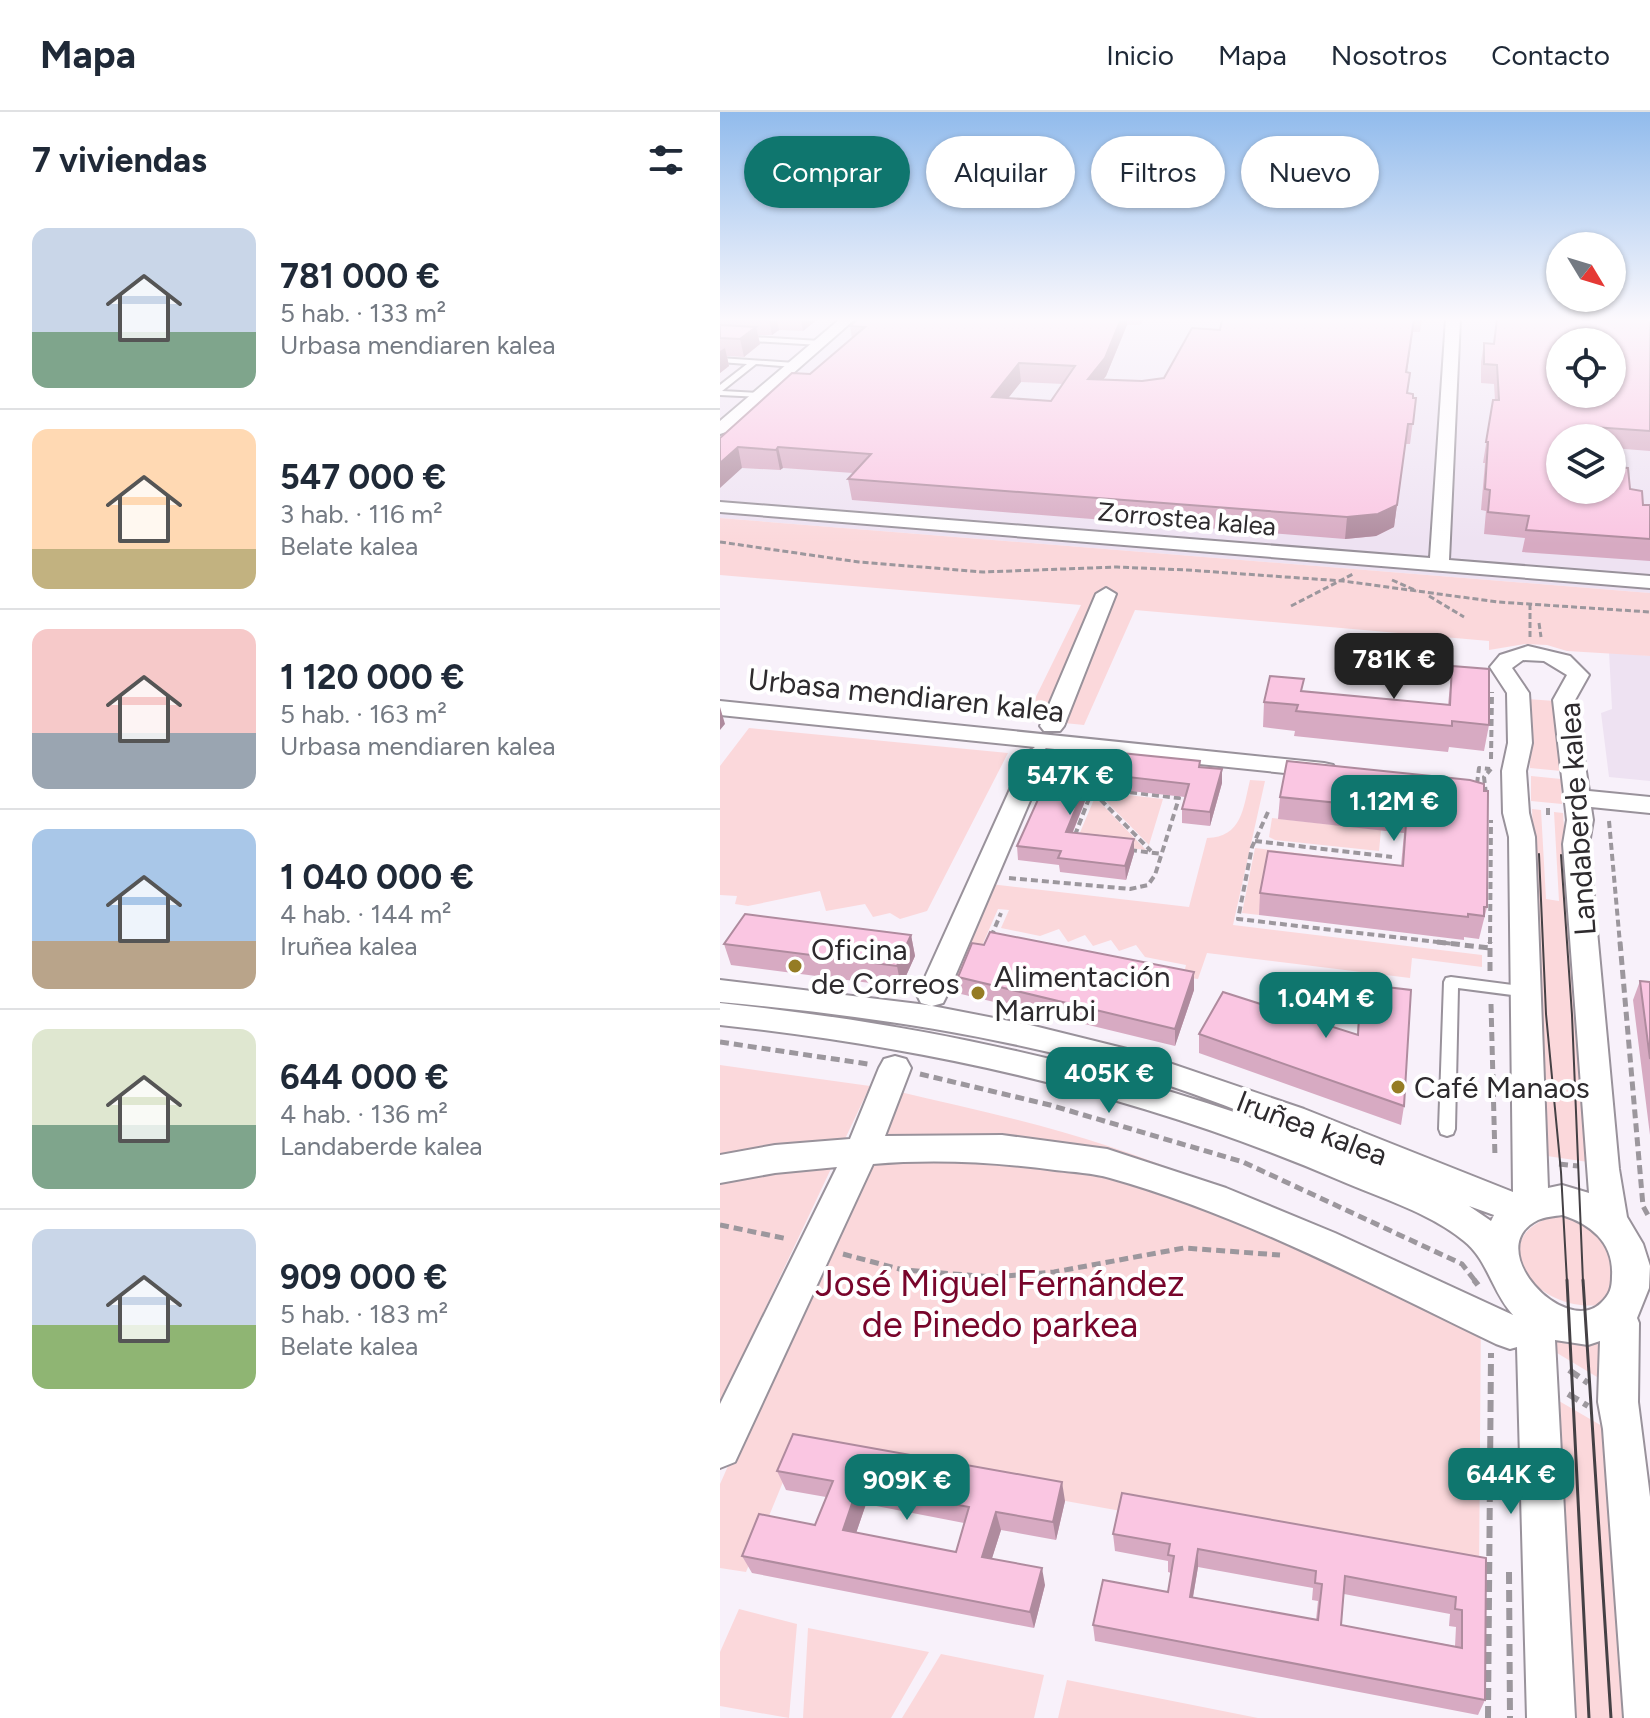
<!DOCTYPE html>
<html lang="es">
<head>
<meta charset="utf-8">
<style>
	:root { --surface:#fff; --page:#f6f6f7; --text:#1f2937; --muted:#747a83; --line:#e0e1e3; --accent:#0f766e }
	body { margin:0; font-family:Figtree,sans-serif; background:var(--page); color:var(--text); height:100vh; display:flex; flex-direction:column; font-size:30px; white-space:nowrap }
	* { box-sizing:border-box; margin:0 }
	p { font-size:26px; color:var(--muted) }
	.icon { flex:none; width:44px; height:44px; fill:none; stroke:currentColor; stroke-width:2; stroke-linecap:round; stroke-linejoin:round }
	.map { position:relative; flex:1; overflow:hidden }
	.details { display:flex; flex-direction:column; background:var(--surface); width:720px }
	.details>* { flex:none }
	.guide { position:absolute; left:24px; top:24px; width:760px; height:72px; display:flex; gap:16px }
	.needle { width:52px; rotate:128deg }
	.fabs { position:absolute; left:826px; top:120px; display:grid; gap:16px }
	.fabs a { display:grid; place-items:center; width:80px; height:80px; border-radius:50%; background:var(--surface); box-shadow:0 2px 6px #0004; font-size:40px }
	.price { position:absolute; translate:-50% -68px; padding:0 18px; border-radius:16px; background:var(--accent); color:#fff; font-size:26px; line-height:52px; filter:drop-shadow(0 2px 4px #0008) }
	.price::after { content:''; position:absolute; left:50%; top:48px; width:24px; height:18px; margin-left:-12px; background:inherit; clip-path:polygon(0 0,100% 0,50% 100%) }
	.price.selected { background:#222; color:#fff }
	ul { padding:0; list-style:none }
	li { display:flex; align-items:center; gap:24px; height:200px; padding:0 32px }
	li+li { border-top:2px solid var(--line) }
	li span { display:grid; place-items:center; flex:none; width:224px; height:160px; border-radius:16px; color:#555 }
	li>.icon { margin-inline-start:auto }
	span .icon { width:96px; height:96px; fill:#fffc; stroke-width:1 }
	li b { font-size:34px }
	h2 { display:flex; justify-content:space-between; align-items:center; height:96px; padding:0 32px; font-size:34px }
	.tag { padding:0 28px; border-radius:36px; background:var(--surface); box-shadow:0 2px 6px #0004; font-size:28px; line-height:72px }
	.tag.selected { background:var(--accent); color:#fff }
	header { display:flex; align-items:center; gap:48px; box-sizing:border-box; height:112px; padding:0 40px; background:var(--surface); border-bottom:2px solid var(--line) }
	header strong { font-size:38px }
	nav { display:flex; gap:44px; margin-inline-start:auto; font-size:28px }
	main { display:flex; flex:1; min-height:0 }
	.map>svg:first-child { display:block }
	.built { fill:#eee2f2; fill-rule:evenodd }
	.green { fill:#fbd8db }
	.lines { fill:none; stroke-linecap:round; stroke-linejoin:round }
	.lane-casing { stroke:#99929b; stroke-width:4 }
	.street-casing { stroke:#99929b; stroke-width:4 }
	.path-far3 { stroke:#9c979d; stroke-width:3; stroke-dasharray:6 3; stroke-linecap:butt }
	.path-far2 { stroke:#9c979d; stroke-width:4; stroke-dasharray:7 4; stroke-linecap:butt }
	.path-far1 { stroke:#9c979d; stroke-width:5; stroke-dasharray:9 5; stroke-linecap:butt }
	.path { stroke:#9c979d; stroke-width:6; stroke-dasharray:12 6; stroke-linecap:butt }
	.lane { fill:#fff; fill-rule:evenodd }
	.street { fill:#fff; fill-rule:evenodd }
	.tram-far1 { stroke:#454145; stroke-width:2 }
	.tram { stroke:#454145; stroke-width:3 }
	.wall { fill:#d7aac2; fill-rule:evenodd }
	.shaded-wall { fill:#af8b9e }
	.building { fill:#fac6e2; stroke:#af8b9e; stroke-width:2; fill-rule:evenodd }
	.poi-dot { fill:#957c24; stroke:#fff; stroke-width:3 }
	.labels { text-anchor:middle; dominant-baseline:central; stroke-width:8; stroke-linejoin:round; paint-order:stroke }
	.far-street-label { font-size:26px; fill:#2e2b2e; stroke:#fff }
	.street-label { font-size:30px; fill:#2e2b2e; stroke:#fff }
	.poi-label { font-size:30px; fill:#2e2b2e; stroke:#fff; text-anchor:start }
	.near-park-label { font-size:36px; fill:#78052b; stroke:#fff }
</style>
</head>
<body>
<header>
<strong>Mapa</strong>
<nav><a>Inicio</a><a>Mapa</a><a>Nosotros</a><a>Contacto</a></nav>
</header>
<main>
<section class="details">
<h2>7 viviendas<svg class="icon" aria-label="filters" viewBox="0 0 24 24"><path d="M4 7h16M4 17h16"/><circle cx="9" cy="7" r="2"/><circle cx="15" cy="17" r="2"/></svg></h2>
<ul>
<li><span style="background:linear-gradient(#c9d6e8 65%,#7fa58c 0)"><svg class="icon" aria-label="home" viewBox="0 0 24 24"><path d="M3 11l9-7 9 7M6 9v11h12V9"/></svg></span><div><b>781 000 €</b><p>5 hab. · 133 m²</p><p>Urbasa mendiaren kalea</p></div></li>
<li><span style="background:linear-gradient(#ffd9b3 75%,#c2b280 0)"><svg class="icon" aria-label="home" viewBox="0 0 24 24"><path d="M3 11l9-7 9 7M6 9v11h12V9"/></svg></span><div><b>547 000 €</b><p>3 hab. · 116 m²</p><p>Belate kalea</p></div></li>
<li><span style="background:linear-gradient(#f6c9c9 65%,#9aa5b1 0)"><svg class="icon" aria-label="home" viewBox="0 0 24 24"><path d="M3 11l9-7 9 7M6 9v11h12V9"/></svg></span><div><b>1 120 000 €</b><p>5 hab. · 163 m²</p><p>Urbasa mendiaren kalea</p></div></li>
<li><span style="background:linear-gradient(#a9c7e8 70%,#b9a48a 0)"><svg class="icon" aria-label="home" viewBox="0 0 24 24"><path d="M3 11l9-7 9 7M6 9v11h12V9"/></svg></span><div><b>1 040 000 €</b><p>4 hab. · 144 m²</p><p>Iruñea kalea</p></div></li>
<li><span style="background:linear-gradient(#dfe7d0 60%,#7fa58c 0)"><svg class="icon" aria-label="home" viewBox="0 0 24 24"><path d="M3 11l9-7 9 7M6 9v11h12V9"/></svg></span><div><b>644 000 €</b><p>4 hab. · 136 m²</p><p>Landaberde kalea</p></div></li>
<li><span style="background:linear-gradient(#c9d6e8 60%,#8fb573 0)"><svg class="icon" aria-label="home" viewBox="0 0 24 24"><path d="M3 11l9-7 9 7M6 9v11h12V9"/></svg></span><div><b>909 000 €</b><p>5 hab. · 183 m²</p><p>Belate kalea</p></div></li>
</ul>
</section>
<div class="map">
<svg width="930" height="1606" viewBox="0 0 930 1606">
	<rect width="100%" height="100%" fill="#f8f1fa"/>
	<path class="built" d="M 0,207 L 930,207 L 930,481 L 0,406 ZM 840,230 L 892,230 L 892,282 L 840,282 ZM 840,326 L 892,326 L 892,378 L 840,378 Z
		M 889,540 L 930,544 L 930,669 L 889,665 L 881,601 L 892,597 Z"/>
	<path class="green" d="M 0,406 L 930,481 L 930,544 L 847,539 L 827,533 L 805,532 L 769,538 L 769,529 L 415,498 L 364,613 L 305,607 L 361,493 L 0,463 Z
		M 807,587 L 835,589 L 841,659 L 810,656 Z
		M 29,616 L 288,641 L 207,799 L 180,807 L 170,801 L 153,805 L 145,792 L 106,799 L 100,779 L 28,794 L 15,792 L 17,784 L 0,783 L 0,654 Z
		M 811,664 L 841,667 L 842,692 L 811,689 Z
		M 530,668 L 545,669 L 513,813 L 762,843 L 762,855 L 692,846 L 690,866 L 487,841 L 478,867 L 463,865 L 466,853 L 425,845 L 416,833 L 399,839 L 391,828 L 373,834 L 365,823 L 348,830 L 339,817 L 320,824 L 281,816 L 289,798 L 278,797 L 241,882 L 223,878 L 270,772 L 469,795 L 487,726 C 522,725 523,697 530,668 Z
		M 381,680 L 443,687 L 429,733 L 380,683 Z
		M 375,685 L 426,738 L 356,730 Z
		M 812,697 L 821,698 L 826,787 L 839,789 L 834,700 L 843,701 L 868,1050 L 827,1044 Z
		M 552,706 L 661,718 L 659,739 L 555,728 L 549,725 Z
		M 535,736 L 668,752 L 665,775 L 548,762 L 539,803 L 522,801 Z
		M 0,953 L 150,974 L 0,1292 Z
		M 176,979 C 247,996 319,1011 388,1034 C 517,1077 639,1134 761,1194 L 759,1464 L 82,1341 L 65,1365 L 26,1460 L 0,1456 L 0,1372 Z
		M 835,1104 L 869,1110 L 907,1161 L 880,1193 C 812,1201 762,1124 835,1104 Z
		M 837,1227 L 876,1231 L 884,1237 L 887,1271 L 837,1241 Z
		M 839,1289 L 889,1318 L 909,1606 L 851,1606 Z
		M 19,1497 L 77,1512 L 69,1606 L 0,1594 L 0,1540 Z
		M 88,1516 L 209,1540 L 171,1606 L 83,1606 Z
		M 221,1542 L 324,1563 L 314,1606 L 182,1606 Z
		M 347,1568 L 538,1606 L 338,1606 Z"/>
	<g class="lines">
		<defs>
			<path id="lane" d="M 0,223 L 100,229 L 103,231 L 100,233 L 0,227 Z
				M 0,246 L 75,251 L 79,253 L 75,255 L 36,252 L 2,279 L 39,281 L 43,283 L 42,285 L 0,283 L 0,273 L 27,252 L 0,250 Z
				M 731,865 L 807,875 L 812,876 L 814,880 L 812,884 L 807,885 L 738,876 L 735,1017 L 733,1022 L 727,1024 L 721,1022 L 719,1017 L 724,870 L 726,866 Z"/>
			<path id="street" d="M 120,207 L 135,207 L 6,320 L 0,322 L 0,309 Z
				M 726,207 L 740,207 L 729,448 L 930,464 L 930,476 L 0,400 L 0,390 L 710,446 Z
				M 386,476 L 396,482 L 344,614 L 340,619 L 324,619 L 320,614 L 376,482 Z
				M 808,534 L 850,544 L 869,563 L 855,588 L 869,679 L 930,685 L 930,701 L 871,695 L 873,708 L 869,732 L 899,1057 L 907,1105 L 923,1132 L 930,1154 L 929,1176 L 917,1206 L 919,1211 L 918,1290 L 930,1385 L 930,1606 L 904,1606 L 883,1317 L 878,1290 L 880,1229 L 868,1233 L 835,1228 L 855,1606 L 807,1606 L 797,1235 L 790,1237 L 776,1232 C 651,1172 525,1104 390,1066 C 373,1061 353,1060 335,1058 C 275,1050 214,1047 153,1052 L 15,1350 L 0,1356 L 0,1292 L 117,1055 L 55,1061 L 0,1071 L 0,1043 L 55,1033 L 130,1027 L 159,956 L 164,947 L 175,944 L 186,947 L 191,956 L 165,1024 L 282,1023 L 387,1037 L 506,1076 L 615,1121 L 793,1203 C 772,1180 768,1148 744,1129 C 709,1100 660,1086 619,1068 C 421,983 214,936 0,913 L 0,891 C 202,912 390,953 580,1023 C 529,1003 478,982 426,966 C 287,924 144,903 0,890 L 0,868 L 207,893 L 310,913 L 411,938 L 584,997 L 793,1080 L 789,725 L 783,701 L 782,659 L 788,631 L 787,581 L 770,555 L 780,543 ZM 803,548 L 824,549 L 847,563 L 833,588 L 847,708 L 843,732 L 869,1081 L 842,1073 L 828,1076 L 815,725 L 809,701 L 806,659 L 812,631 L 809,581 L 792,556 ZM 749,1094 L 774,1103 L 771,1109 ZM 842,1103 C 871,1112 894,1131 892,1164 C 892,1176 890,1182 881,1191 C 845,1226 760,1136 818,1108 C 825,1105 835,1104 842,1103 Z
				M 0,589 L 604,651 L 613,653 L 616,658 L 613,663 L 604,665 L 325,636 L 330,642 L 227,883 L 223,891 L 212,894 L 201,891 L 197,883 L 306,642 L 315,635 L 0,603 Z"/>
		</defs>
		<use href="#lane" class="lane-casing"/>
		<use href="#street" class="street-casing"/>
		<path class="path-far3" d="M 0,430 L 139,450 L 263,460 L 397,455 L 467,458 L 623,469 L 778,490 L 930,500
			M 672,468 L 697,479
			M 709,484 L 744,505
			M 810,492 L 810,526
			M 571,494 L 633,462
			M 819,511 L 821,525"/>
		<path class="path-far2" d="M 771,647 L 772,580
			M 757,672 L 759,656 L 770,657
			M 373,680 L 431,739
			M 766,682 L 764,665 L 771,657
			M 828,696 L 828,705
			M 548,700 L 532,735 L 518,807 L 734,832
			M 889,709 L 900,832
			M 535,729 L 672,745
			M 410,738 L 442,742
			M 289,766 L 410,777 L 428,773 L 435,763 L 459,686 L 373,676 L 355,723
			M 271,825 L 281,801
			M 770,832 L 771,708"/>
		<path class="path-far1" d="M 717,830 L 770,836
			M 900,830 L 923,1094 L 930,1107
			M 770,859 L 770,830
			M 771,892 L 775,1046
			M 0,930 L 148,952
			M 200,962 L 330,993 L 523,1050 L 742,1152 L 756,1170
			M 839,1052 L 858,1054
			M 0,1113 L 68,1127
			M 123,1142 L 183,1158 L 273,1165 L 334,1160 L 464,1136 L 560,1143"/>
		<path class="path" d="M 754,1168 L 758,1173
			M 849,1258 L 868,1271
			M 848,1282 L 868,1294
			M 789,1460 L 790,1606
			M 768,1606 L 771,1241"/>
		<use href="#lane" class="lane"/>
		<use href="#street" class="street"/>
		<path class="tram-far1" d="M 819,742 L 826,902 L 841,1060 L 847,1170
			M 841,743 L 852,903 L 863,1170"/>
		<path class="tram" d="M 847,1168 L 869,1606
			M 863,1168 L 891,1606"/>
	</g>
	<path class="wall" d="M 0,207 L 98,207 L 83,219 L 59,218 L 52,223 L 38,223 L 40,232 L 24,245 L 7,244 L 9,254 L 0,261 Z
		M 138,207 L 424,207 L 420,213 L 407,213 L 386,264 L 383,267 L 422,269 L 444,266 L 500,218 L 502,207 L 702,207 L 700,220 L 693,220 L 687,260 L 687,281 L 693,286 L 696,286 L 690,332 L 685,332 L 674,415 L 656,424 L 625,427 L 132,388 L 128,367 L 133,361 L 63,356 L 60,358 L 22,356 L 0,326 L 90,262 L 132,226 L 130,214 ZM 301,270 L 343,272 L 331,289 L 288,286 Z
		M 930,207 L 930,339 L 892,336 L 892,326 L 840,326 L 840,378 L 910,377 L 923,393 L 930,393 L 930,449 L 802,440 L 805,426 L 764,422 L 766,399 L 761,398 L 765,351 L 763,351 L 773,288 L 775,288 L 774,272 L 761,271 L 761,250 L 764,231 L 774,232 Z
		M 732,554 L 769,613 L 764,639 L 729,635 L 728,640 L 574,624 L 575,619 L 543,615 L 544,590 L 583,579 L 728,593 Z
		M 377,645 L 377,649 L 480,649 L 480,655 L 502,671 L 490,714 L 462,711 L 462,697 L 465,685 L 374,675 L 373,669 L 353,720 L 414,727 L 414,741 L 406,768 L 340,760 L 339,753 L 298,748 L 297,734 Z
		M 750,668 L 767,795 L 759,827 L 744,825 L 744,828 L 539,803 L 540,781 L 681,754 L 684,721 L 558,707 L 560,685 Z
		M 191,823 L 195,844 L 181,875 L 11,853 L 4,832 Z
		M 238,865 L 474,878 L 455,934 L 241,882 Z
		M 920,869 L 930,870 L 930,1023 L 913,888 Z
		M 641,872 L 684,994 L 681,1013 L 479,941 L 479,922 L 637,923 Z
		M 57,1359 L 345,1389 L 336,1428 L 281,1418 L 272,1446 L 325,1473 L 314,1516 L 32,1461 L 22,1444 L 95,1413 L 106,1385 L 66,1378 ZM 146,1392 L 244,1411 L 236,1440 L 136,1421 Z
		M 393,1422 L 766,1446 L 765,1588 L 758,1603 L 375,1529 L 373,1513 L 448,1480 L 451,1461 L 448,1460 L 448,1449 L 395,1439 ZM 478,1455 L 593,1476 L 592,1488 L 598,1489 L 596,1508 L 473,1485 ZM 624,1482 L 730,1502 L 729,1514 L 736,1515 L 735,1534 L 621,1513 Z"/>
	<path class="shaded-wall" d="M 49,207 L 57,207 L 59,218 L 52,223 Z
		M 81,207 L 98,207 L 83,219 Z
		M 401,207 L 407,207 L 407,213 L 386,264 L 369,286 L 368,267 Z
		M 36,215 L 40,232 L 24,245 L 20,227 Z
		M 5,236 L 9,254 L 0,261 L 0,239 Z
		M 299,251 L 301,270 L 274,304 L 272,285 Z
		M 688,312 L 674,415 L 656,424 L 625,427 L 627,405 Z
		M 18,335 L 22,356 L 0,376 L 0,351 Z
		M 58,335 L 63,356 L 60,358 L 56,338 Z
		M 0,595 L 5,612 L 0,618 Z
		M 377,645 L 378,658 L 373,661 L 373,669 L 347,734 L 346,720 Z
		M 502,657 L 502,671 L 490,714 L 490,700 Z
		M 414,727 L 414,741 L 406,768 L 405,754 Z
		M 191,823 L 195,844 L 181,875 L 177,854 Z
		M 474,860 L 474,878 L 455,934 L 455,917 Z
		M 342,1370 L 345,1389 L 336,1428 L 333,1410 Z
		M 138,1374 L 146,1392 L 131,1436 L 123,1418 Z
		M 276,1400 L 281,1418 L 267,1462 L 262,1445 Z
		M 478,1437 L 478,1455 L 470,1502 L 470,1485 Z
		M 322,1456 L 325,1473 L 314,1516 L 310,1500 Z"/>
	<path class="building" d="M 138,207 L 401,207 L 385,246 L 368,267 L 422,269 L 444,266 L 472,216 L 500,218 L 502,207 L 694,207 L 686,260 L 690,261 L 687,281 L 693,282 L 693,286 L 696,286 L 693,312 L 688,312 L 677,393 L 658,402 L 627,405 L 128,367 L 151,342 L 58,335 L 56,338 L 18,335 L 0,351 L 0,326 L 72,261 L 90,262 L 145,215 L 130,214 ZM 299,251 L 355,254 L 331,289 L 272,285 Z
		M 777,207 L 930,207 L 930,319 L 860,314 L 861,326 L 840,326 L 840,378 L 892,378 L 892,355 L 908,356 L 910,377 L 922,379 L 923,393 L 930,393 L 930,427 L 806,418 L 809,404 L 768,400 L 770,378 L 765,377 L 768,330 L 766,330 L 773,288 L 779,288 L 777,253 L 764,252 L 764,231 L 774,232 ZM 840,230 L 892,230 L 892,282 L 840,282 Z
		M 0,213 L 36,215 L 20,227 L 0,226 Z
		M 732,554 L 769,557 L 769,613 L 732,609 L 732,614 L 576,599 L 578,593 L 544,590 L 550,564 L 584,567 L 581,579 L 730,593 Z
		M 381,639 L 480,649 L 479,655 L 502,657 L 490,700 L 462,697 L 469,672 L 373,661 Z
		M 339,641 L 377,645 L 346,720 L 414,727 L 405,754 L 338,746 L 341,739 L 297,734 Z
		M 567,649 L 750,668 L 764,672 L 764,679 L 768,679 L 767,795 L 764,795 L 764,804 L 748,802 L 748,805 L 540,781 L 548,739 L 683,754 L 687,698 L 560,685 Z
		M 25,802 L 191,823 L 177,854 L 4,832 Z
		M 270,820 L 474,860 L 455,917 L 238,865 L 252,831 L 264,833 Z
		M 920,869 L 930,870 L 930,947 Z
		M 641,872 L 691,878 L 684,994 L 479,922 L 503,880 L 638,923 Z
		M 73,1322 L 342,1370 L 333,1410 L 276,1400 L 262,1445 L 322,1456 L 310,1500 L 22,1444 L 39,1402 L 95,1413 L 113,1369 L 57,1359 ZM 138,1374 L 249,1395 L 236,1440 L 123,1418 Z
		M 402,1381 L 766,1446 L 765,1588 L 373,1513 L 383,1468 L 448,1480 L 454,1444 L 448,1443 L 450,1432 L 393,1422 ZM 478,1437 L 596,1459 L 595,1471 L 602,1472 L 598,1508 L 470,1485 ZM 625,1464 L 736,1485 L 735,1497 L 742,1498 L 742,1536 L 621,1513 Z"/>
	<linearGradient id="sky" x2="0" y2="1"><stop stop-color="#91bbec"/><stop offset="0.48" stop-color="#fcf9fd"/><stop offset="1" stop-color="#fcf9fd" stop-opacity="0"/></linearGradient>
	<rect width="930" height="432" fill="url(#sky)"/>
	<g class="poi-dot">
		<circle cx="75" cy="854" r="8"/>
		<circle cx="258" cy="881" r="8"/>
		<circle cx="678" cy="975" r="8"/>
	</g>
	<g class="labels">
		<g class="far-street-label">
			<text transform="translate(467 407) rotate(5)">Zorrostea kalea</text>
		</g>
		<g class="street-label">
			<text transform="translate(186 583) rotate(6)">Urbasa mendiaren kalea</text>
			<text transform="translate(857 707) rotate(-94)">Landaberde kalea</text>
			<text transform="translate(592 1016) rotate(21)">Iruñea kalea</text>
		</g>
		<g class="poi-label">
			<text x="91" y="837">Oficina<tspan x="91" dy="34">de Correos</tspan></text>
			<text x="274" y="864">Alimentación<tspan x="274" dy="34">Marrubi</tspan></text>
			<text x="694" y="975">Café Manaos</text>
		</g>
		<g class="near-park-label">
			<text x="280" y="1171">José Miguel Fernández<tspan x="280" dy="41">de Pinedo parkea</tspan></text>
		</g>
	</g>
</svg>
<div class="fabs">
<a><svg class="needle" viewBox="-14 -14 28 28"><path d="M0-13l5 13h-10z" fill="#e53935"/><path d="M0 13l5-13h-10z" fill="#747a83"/></svg></a>
<a><svg class="icon" aria-label="locate" viewBox="0 0 24 24"><circle cx="12" cy="12" r="6"/><path d="M12 2v4M12 18v4M2 12h4M18 12h4"/></svg></a>
<a><svg class="icon" aria-label="layers" viewBox="0 0 24 24"><path d="M12 4l9 5-9 5-9-5zM3 14l9 5 9-5"/></svg></a>
</div>
<b class="price selected" style="left:674px;top:589px">781K €</b>
<b class="price" style="left:350px;top:705px">547K €</b>
<b class="price" style="left:674px;top:731px">1.12M €</b>
<b class="price" style="left:606px;top:928px">1.04M €</b>
<b class="price" style="left:389px;top:1003px">405K €</b>
<b class="price" style="left:791px;top:1404px">644K €</b>
<b class="price" style="left:187px;top:1410px">909K €</b>
<div class="guide">
<a class="tag selected">Comprar</a>
<a class="tag">Alquilar</a>
<a class="tag">Filtros</a>
<a class="tag">Nuevo</a>
</div>
</div>
</main>
</body>
</html>
